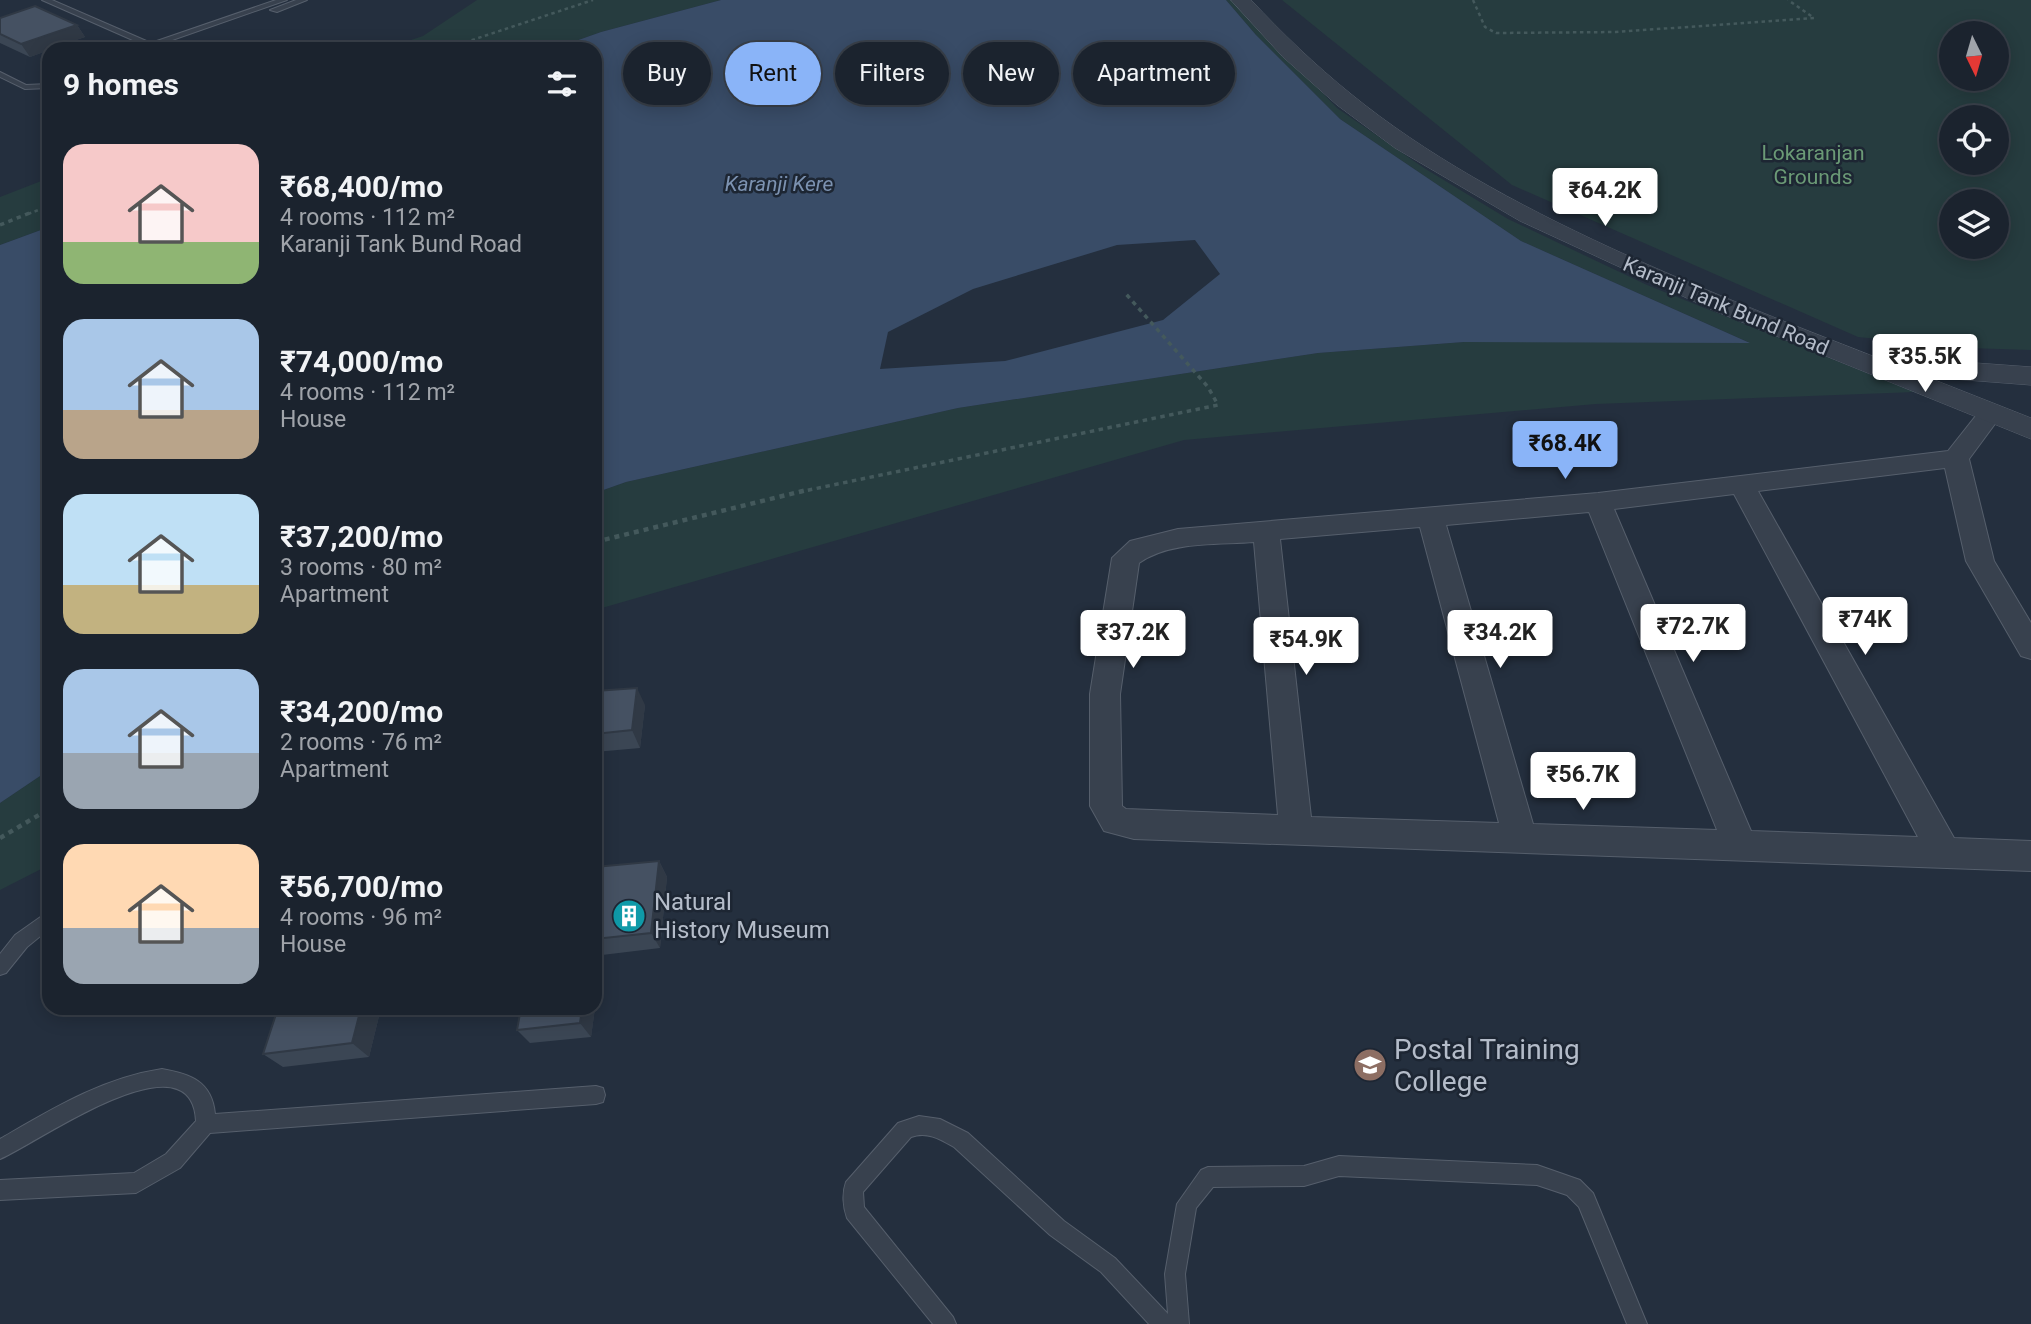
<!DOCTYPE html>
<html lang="en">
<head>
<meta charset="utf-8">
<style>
	:root { --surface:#1b232e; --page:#282f3a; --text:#f1f3f6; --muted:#a0a4aa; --line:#39404a; --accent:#8ab4f8 }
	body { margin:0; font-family:Roboto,sans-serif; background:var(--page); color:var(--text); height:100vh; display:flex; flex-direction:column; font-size:26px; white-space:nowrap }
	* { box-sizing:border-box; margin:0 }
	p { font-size:23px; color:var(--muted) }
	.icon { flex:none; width:38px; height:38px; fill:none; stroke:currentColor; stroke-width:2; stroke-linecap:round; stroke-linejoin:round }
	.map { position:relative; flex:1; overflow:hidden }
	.drawer { position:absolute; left:42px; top:42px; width:560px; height:973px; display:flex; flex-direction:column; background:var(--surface); border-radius:21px; box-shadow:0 4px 18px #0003,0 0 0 2px var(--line) }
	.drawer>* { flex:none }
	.hud { position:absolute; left:623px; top:42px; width:665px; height:63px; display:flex; gap:14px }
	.needle { width:46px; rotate:175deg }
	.controls { position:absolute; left:1939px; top:21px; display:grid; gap:14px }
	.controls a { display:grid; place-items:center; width:70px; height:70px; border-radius:50%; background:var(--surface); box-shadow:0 4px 18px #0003,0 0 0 2px var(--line); font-size:35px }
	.price { position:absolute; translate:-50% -60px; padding:0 16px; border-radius:7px; background:#fff; color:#222; font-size:23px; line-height:46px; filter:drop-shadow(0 2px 4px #0008) }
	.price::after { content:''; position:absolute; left:50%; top:42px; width:21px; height:16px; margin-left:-10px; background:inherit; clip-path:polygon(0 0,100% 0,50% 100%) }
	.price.selected { background:var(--accent); color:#111 }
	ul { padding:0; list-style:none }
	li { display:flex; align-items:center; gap:21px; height:175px; padding:0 21px }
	li span { display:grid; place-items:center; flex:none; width:196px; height:140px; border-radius:21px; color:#555 }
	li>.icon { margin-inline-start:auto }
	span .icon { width:84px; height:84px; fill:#fffc; stroke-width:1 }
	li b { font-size:30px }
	h2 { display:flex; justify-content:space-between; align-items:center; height:84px; padding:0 21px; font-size:30px }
	.tag { padding:0 24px; border-radius:32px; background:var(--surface); box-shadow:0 4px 18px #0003,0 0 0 2px var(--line); font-size:24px; line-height:63px }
	.tag.selected { background:var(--accent); color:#111 }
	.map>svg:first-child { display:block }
	.green { fill:#263c3f; fill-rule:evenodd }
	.water { fill:#394c67; fill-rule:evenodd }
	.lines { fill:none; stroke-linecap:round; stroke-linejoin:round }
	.service-casing { stroke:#565f6c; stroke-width:2 }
	.minor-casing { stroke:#565f6c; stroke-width:2 }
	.tertiary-casing { stroke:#565f6c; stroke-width:1 }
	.path-far2 { stroke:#44595c; stroke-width:2.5; stroke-dasharray:3.5 3.5; stroke-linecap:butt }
	.path-far1 { stroke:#44595c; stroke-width:3.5; stroke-dasharray:4.5 4.5; stroke-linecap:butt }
	.path { stroke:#44595c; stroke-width:4.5; stroke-dasharray:5 5; stroke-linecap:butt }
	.service { fill:#38414e; fill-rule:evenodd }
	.minor { fill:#38414e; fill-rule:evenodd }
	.tertiary { fill:#38414e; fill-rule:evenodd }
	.wall { fill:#3b4654 }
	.shaded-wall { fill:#303945 }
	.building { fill:#455162; stroke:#303945; stroke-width:2 }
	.labels { text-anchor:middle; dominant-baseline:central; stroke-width:5; stroke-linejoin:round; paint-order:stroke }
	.far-park-label { font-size:21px; fill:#6b9a76; stroke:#1d2633 }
	.far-water-label { font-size:21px; font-style:italic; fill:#7c92b1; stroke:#1d2633 }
	.far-street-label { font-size:21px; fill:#b4bcc9; stroke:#1d2633 }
	.poi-label { font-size:24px; fill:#b4bcc9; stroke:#1d2633; text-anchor:start }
	.near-poi-label { font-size:28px; fill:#b4bcc9; stroke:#1d2633; text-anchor:start }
</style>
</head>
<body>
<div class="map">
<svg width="2031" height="1324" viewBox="0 0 2031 1324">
	<rect width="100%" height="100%" fill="#242f3e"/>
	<path class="green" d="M 477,0 L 721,0 L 601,32 L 553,49 L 384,49 L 423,36 Z
		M 1226,0 L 1233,0 L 1337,108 L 1424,168 L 1508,219 L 1647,285 L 1914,392 L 1596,404 L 1184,440 L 595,610 L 595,493 L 626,482 L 958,408 L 1318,353 L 1464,342 L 1748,342 L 1521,241 L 1340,119 L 1256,35 Z
		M 1282,0 L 2031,0 L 2031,350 L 1968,348 L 1858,337 L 1512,185 ZM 1951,33 L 1997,33 L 1997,79 L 1951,79 ZM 1951,117 L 1997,117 L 1997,163 L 1951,163 ZM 1997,201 L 1997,247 L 1951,247 L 1951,201 Z
		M 49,178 L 49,227 L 0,245 L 0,197 Z
		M 49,770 L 49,865 L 0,890 L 0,803 Z"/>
	<path class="water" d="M 721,0 L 1226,0 L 1256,35 L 1340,119 L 1521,241 L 1750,343 L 1464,342 L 1318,353 L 958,408 L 626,482 L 595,493 L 595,49 L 553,49 L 601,32 ZM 1195,240 L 1220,274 L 1163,320 L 1005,361 L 880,369 L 888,332 L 973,289 L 1117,245 Z
		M 49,227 L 49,770 L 0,803 L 0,245 Z"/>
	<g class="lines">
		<defs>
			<path id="service" d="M 42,0 L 52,0 L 151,43 L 276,0 L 287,0 L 158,45 L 156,49 L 136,49 L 144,45 Z
				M 296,0 L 307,0 L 277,12 L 270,10 Z
				M 0,72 L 26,85 L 49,84 L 49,88 L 25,89 L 0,77 Z
				M 49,911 L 49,929 L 27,947 L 6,973 L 0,975 L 0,954 L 15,935 Z
				M 162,1069 C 190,1074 212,1081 215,1114 L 596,1086 L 603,1088 L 605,1095 L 603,1102 L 596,1104 L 210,1133 L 180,1168 L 136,1193 L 0,1200 L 0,1180 L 134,1173 L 166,1154 L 196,1121 C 192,1031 33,1146 0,1159 L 0,1139 C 52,1109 102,1078 162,1069 Z
				M 919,1116 L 940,1119 L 968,1133 L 1064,1221 L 1115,1258 L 1168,1314 L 1165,1274 L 1177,1204 L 1201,1170 L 1208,1167 L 1304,1166 L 1339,1156 L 1537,1165 L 1580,1180 L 1593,1193 L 1647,1324 L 1627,1324 L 1579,1207 L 1567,1195 L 1537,1185 L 1339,1176 L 1304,1186 L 1213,1187 L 1196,1208 L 1185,1274 L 1189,1324 L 1149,1324 L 1101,1272 L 1050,1235 L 954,1147 C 940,1139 927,1131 911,1137 L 863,1192 L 864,1207 L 953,1317 L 956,1324 L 933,1324 L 847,1218 C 843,1207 842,1193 846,1182 L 898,1123 Z"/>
			<path id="minor" d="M 1991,405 L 2000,408 L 2003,413 L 1969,459 L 1994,561 L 2031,623 L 2031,659 L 2021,656 L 1966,561 L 1945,468 L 1758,491 L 1954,838 L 2031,841 L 2031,871 L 1134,839 L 1104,831 L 1090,806 L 1090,694 L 1112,558 L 1130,541 L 1178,529 L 1598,493 L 1948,451 L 1982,408 ZM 1734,494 L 1918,837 L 1751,831 L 1614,509 ZM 1589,512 L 1717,830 L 1533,824 L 1446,525 ZM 1420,527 L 1499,823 L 1311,817 L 1280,539 ZM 1254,542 L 1278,815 L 1126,809 L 1122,806 L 1120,694 L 1139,563 C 1169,541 1218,545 1254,542 Z"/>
			<path id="tertiary" d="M 1231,0 L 1251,0 C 1282,33 1315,65 1351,94 C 1498,214 1717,295 1893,364 L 1906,358 L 2031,367 L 2031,385 L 1927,377 L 2031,418 L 2031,439 L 1717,312 L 1520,221 L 1395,148 L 1337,105 L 1283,57 Z"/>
		</defs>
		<use href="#service" class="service-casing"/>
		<use href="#minor" class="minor-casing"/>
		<use href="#tertiary" class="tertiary-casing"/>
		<path class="path-far2" d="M 1473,0 L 1485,27 L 1496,33 L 1616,32 L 1814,18 L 1788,0
			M 445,49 L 593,0
			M 28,214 L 49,206"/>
		<path class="path-far1" d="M 0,225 L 32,212
			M 799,492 L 1218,405 L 1208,387 L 1126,294"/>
		<path class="path" d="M 595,542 L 807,490
			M 0,838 L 49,809"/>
		<use href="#service" class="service"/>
		<use href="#minor" class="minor"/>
		<use href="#tertiary" class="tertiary"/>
	</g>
	<path class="wall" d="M 0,18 L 77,25 L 85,37 L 49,49 L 49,50 L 30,57 L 0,43 Z
		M 595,691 L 645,705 L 640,748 L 595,752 Z
		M 659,861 L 667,877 L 660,948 L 602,955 L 595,1005 L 595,867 Z
		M 278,1008 L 381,1008 L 369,1057 L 283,1067 L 263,1054 Z
		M 521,1008 L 595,1008 L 591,1037 L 530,1043 L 517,1030 Z"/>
	<path class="shaded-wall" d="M 77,25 L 85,37 L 49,49 L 49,50 L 30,57 L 21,44 Z
		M 595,660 L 597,664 L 595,678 Z
		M 637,688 L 645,705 L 640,748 L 632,730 Z
		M 659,861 L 667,877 L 660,948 L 651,933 Z
		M 595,945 L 602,955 L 595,1005 Z
		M 361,1008 L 381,1008 L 369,1057 L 352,1043 Z
		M 582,1008 L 595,1008 L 591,1037 L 580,1023 Z"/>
	<path class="building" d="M 35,6 L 77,25 L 21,44 L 0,34 L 0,18 Z
		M 637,688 L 632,730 L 595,734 L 595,691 Z
		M 659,861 L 651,933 L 595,939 L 595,867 Z
		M 278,1008 L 361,1008 L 352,1043 L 263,1054 Z
		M 521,1008 L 582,1008 L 580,1023 L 517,1030 Z"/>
	<defs>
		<symbol id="building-disc" viewBox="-11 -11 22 22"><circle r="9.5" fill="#0f9aa8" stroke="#1d2633"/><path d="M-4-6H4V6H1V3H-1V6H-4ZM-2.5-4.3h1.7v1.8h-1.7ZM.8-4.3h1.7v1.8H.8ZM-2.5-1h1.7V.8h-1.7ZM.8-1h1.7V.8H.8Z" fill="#fff"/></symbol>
		<symbol id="university-disc" viewBox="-11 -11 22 22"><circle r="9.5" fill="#8d6e63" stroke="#1d2633"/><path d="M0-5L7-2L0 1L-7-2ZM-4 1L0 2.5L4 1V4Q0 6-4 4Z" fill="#fff"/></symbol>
	</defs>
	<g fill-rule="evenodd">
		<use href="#building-disc" x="610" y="897" width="38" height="38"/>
		<use href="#university-disc" x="1351" y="1046" width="38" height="38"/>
	</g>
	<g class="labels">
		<g class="far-park-label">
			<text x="1813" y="153">Lokaranjan<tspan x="1813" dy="24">Grounds</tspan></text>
		</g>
		<g class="far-water-label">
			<text x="779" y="184">Karanji Kere</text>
		</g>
		<g class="far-street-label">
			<text transform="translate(1726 306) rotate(23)">Karanji Tank Bund Road</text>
		</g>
		<g class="poi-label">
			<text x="654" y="902">Natural<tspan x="654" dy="28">History Museum</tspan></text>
		</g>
		<g class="near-poi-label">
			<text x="1394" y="1049">Postal Training<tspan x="1394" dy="32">College</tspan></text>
		</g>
	</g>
</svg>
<div class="controls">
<a><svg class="needle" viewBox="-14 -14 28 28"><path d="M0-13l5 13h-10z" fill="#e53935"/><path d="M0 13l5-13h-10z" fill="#a0a4aa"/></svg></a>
<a><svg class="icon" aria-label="locate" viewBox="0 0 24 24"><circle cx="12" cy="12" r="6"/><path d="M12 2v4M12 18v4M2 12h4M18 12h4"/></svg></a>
<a><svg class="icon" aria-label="layers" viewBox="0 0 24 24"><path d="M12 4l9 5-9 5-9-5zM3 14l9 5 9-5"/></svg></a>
</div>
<b class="price" style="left:1605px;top:228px">₹64.2K</b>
<b class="price" style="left:1925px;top:394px">₹35.5K</b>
<b class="price selected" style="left:1565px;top:481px">₹68.4K</b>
<b class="price" style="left:1865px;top:657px">₹74K</b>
<b class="price" style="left:1693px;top:664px">₹72.7K</b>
<b class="price" style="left:1133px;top:670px">₹37.2K</b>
<b class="price" style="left:1500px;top:670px">₹34.2K</b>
<b class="price" style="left:1306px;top:677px">₹54.9K</b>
<b class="price" style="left:1583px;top:812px">₹56.7K</b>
<div class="hud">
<a class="tag">Buy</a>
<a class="tag selected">Rent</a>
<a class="tag">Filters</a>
<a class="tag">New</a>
<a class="tag">Apartment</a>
</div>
<section class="drawer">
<h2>9 homes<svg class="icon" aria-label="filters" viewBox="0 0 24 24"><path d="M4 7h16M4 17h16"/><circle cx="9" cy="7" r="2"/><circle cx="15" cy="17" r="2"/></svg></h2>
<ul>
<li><span style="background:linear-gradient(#f6c9c9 70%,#8fb573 0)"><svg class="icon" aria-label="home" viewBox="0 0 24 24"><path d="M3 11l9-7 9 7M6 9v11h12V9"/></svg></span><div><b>₹68,400/mo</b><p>4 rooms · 112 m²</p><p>Karanji Tank Bund Road</p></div></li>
<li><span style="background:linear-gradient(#a9c7e8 65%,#b9a48a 0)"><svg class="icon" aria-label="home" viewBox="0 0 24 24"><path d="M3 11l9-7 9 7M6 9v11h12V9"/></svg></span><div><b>₹74,000/mo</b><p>4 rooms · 112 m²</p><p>House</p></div></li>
<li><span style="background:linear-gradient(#bfe0f5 65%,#c2b280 0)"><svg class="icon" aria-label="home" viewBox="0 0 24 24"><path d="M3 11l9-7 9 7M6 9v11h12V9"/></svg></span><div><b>₹37,200/mo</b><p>3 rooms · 80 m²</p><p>Apartment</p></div></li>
<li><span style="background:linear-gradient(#a9c7e8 60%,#9aa5b1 0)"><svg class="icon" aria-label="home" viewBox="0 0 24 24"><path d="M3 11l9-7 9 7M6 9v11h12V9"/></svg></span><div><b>₹34,200/mo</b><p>2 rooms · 76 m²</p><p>Apartment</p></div></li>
<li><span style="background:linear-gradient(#ffd9b3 60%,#9aa5b1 0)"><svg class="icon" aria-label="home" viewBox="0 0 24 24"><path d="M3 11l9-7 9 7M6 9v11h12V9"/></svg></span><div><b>₹56,700/mo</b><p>4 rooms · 96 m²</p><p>House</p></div></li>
</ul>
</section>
</div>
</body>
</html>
